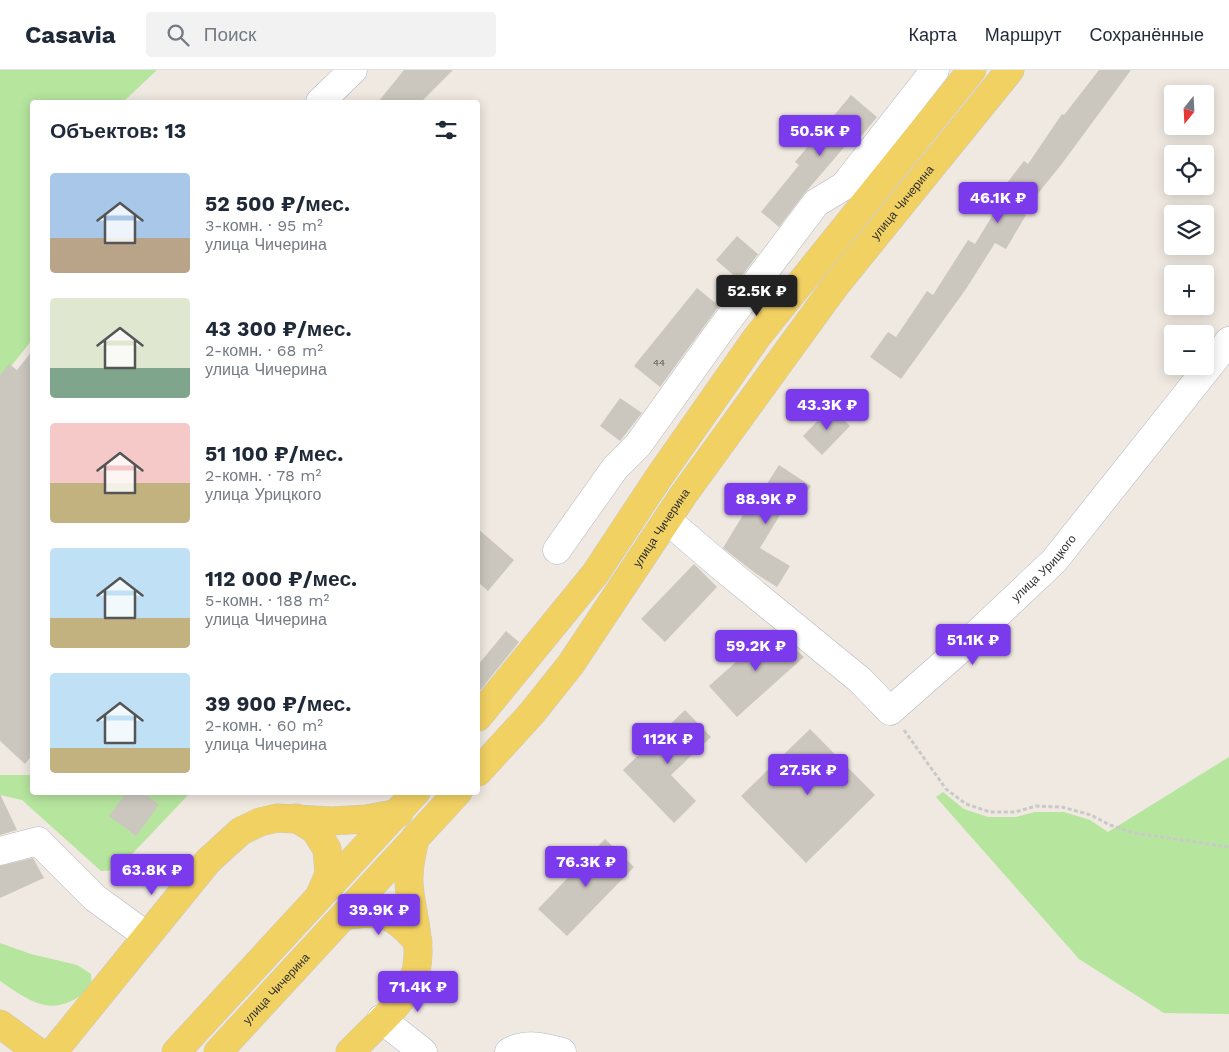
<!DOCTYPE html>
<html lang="ru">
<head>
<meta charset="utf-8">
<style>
	:root { --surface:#fff; --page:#f2f2f3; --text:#1f2937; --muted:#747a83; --line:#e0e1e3; --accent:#7c3aed }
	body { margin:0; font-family:"Work Sans",sans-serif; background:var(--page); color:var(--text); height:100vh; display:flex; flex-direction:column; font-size:19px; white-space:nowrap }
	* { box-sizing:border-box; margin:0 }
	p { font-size:16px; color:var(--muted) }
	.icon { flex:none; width:28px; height:28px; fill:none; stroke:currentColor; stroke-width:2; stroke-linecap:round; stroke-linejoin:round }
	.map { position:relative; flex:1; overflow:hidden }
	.sheet { position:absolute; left:30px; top:30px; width:450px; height:695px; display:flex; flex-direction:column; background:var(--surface); border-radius:5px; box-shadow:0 2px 12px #0003 }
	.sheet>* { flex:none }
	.needle { width:32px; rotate:198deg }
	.fabs { position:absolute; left:1164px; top:15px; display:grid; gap:10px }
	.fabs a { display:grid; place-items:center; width:50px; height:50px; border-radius:5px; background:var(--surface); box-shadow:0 2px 12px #0003; font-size:25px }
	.price { position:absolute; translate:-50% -42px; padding:0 11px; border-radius:5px; background:var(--accent); color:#fff; font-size:16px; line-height:32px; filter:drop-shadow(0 1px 2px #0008) }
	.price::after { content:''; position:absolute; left:50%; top:30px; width:15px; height:11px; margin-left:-8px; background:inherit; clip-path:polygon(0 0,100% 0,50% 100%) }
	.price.current { background:#222; color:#fff }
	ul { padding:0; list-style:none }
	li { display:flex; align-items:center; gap:15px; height:125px; padding:0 20px }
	li span { display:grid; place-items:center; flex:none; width:140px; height:100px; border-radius:5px; color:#555 }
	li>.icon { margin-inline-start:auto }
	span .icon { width:60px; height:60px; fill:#fffc; stroke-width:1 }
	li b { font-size:21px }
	h2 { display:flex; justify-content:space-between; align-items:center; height:60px; padding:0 20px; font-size:21px }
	header { display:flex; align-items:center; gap:30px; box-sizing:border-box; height:70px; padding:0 25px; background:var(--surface); border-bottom:1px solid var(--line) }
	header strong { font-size:24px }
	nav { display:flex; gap:28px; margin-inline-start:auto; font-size:18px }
	.search { width:350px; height:45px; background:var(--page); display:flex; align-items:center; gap:12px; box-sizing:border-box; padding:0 18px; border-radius:5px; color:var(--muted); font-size:19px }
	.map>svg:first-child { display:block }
	.green { fill:#b6e59e }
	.building { fill:#cbc7bf }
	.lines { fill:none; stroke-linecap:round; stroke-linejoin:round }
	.minor-casing { stroke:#b4b7c1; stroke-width:29 }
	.major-casing { stroke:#c9c9c9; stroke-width:29 }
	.path { stroke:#c9c9c9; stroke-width:3; stroke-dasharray:4 2.5; stroke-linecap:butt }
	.minor { stroke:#fff; stroke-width:28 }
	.major { stroke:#f2d163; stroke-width:28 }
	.labels { text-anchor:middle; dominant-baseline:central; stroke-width:4; stroke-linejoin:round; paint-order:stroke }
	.number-label { font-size:10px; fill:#555452 }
	.street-label { font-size:12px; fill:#2e2e2e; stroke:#fff }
</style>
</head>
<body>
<header>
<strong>Casavia</strong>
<div class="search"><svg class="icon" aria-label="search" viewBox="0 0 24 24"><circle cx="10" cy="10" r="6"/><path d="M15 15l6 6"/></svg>Поиск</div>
<nav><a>Карта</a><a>Маршрут</a><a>Сохранённые</a></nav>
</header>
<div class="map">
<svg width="1229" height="982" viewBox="0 0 1229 982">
	<rect width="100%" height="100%" fill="#efe9e1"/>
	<path class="green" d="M 0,0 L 157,0 L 123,32 L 32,32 L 32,270 L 0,310 Z
		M 1229,687 L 1229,944 L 1164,943 L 1079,889 L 936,727 L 943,722 L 964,739 L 988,747 L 1016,747 L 1035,742 L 1064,742 L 1090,750 L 1108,762 Z
		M 0,705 L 32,705 L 32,722 L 189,724 L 117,800 L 101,801 L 22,730 L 0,725 Z
		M 0,873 L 31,884 L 77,895 L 91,904 L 92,917 C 55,949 35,935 0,911 Z"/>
	<path class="building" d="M 404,0 L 453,0 L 421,32 L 378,32 Z
		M 1099,0 L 1131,0 L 1061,95 L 1022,143 L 1026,145 L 1006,179 L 995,173 L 966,219 L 901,309 L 870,287 L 888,262 L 896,267 L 927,221 L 933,225 L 968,170 L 975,174 L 1011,115 L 1007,113 L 1024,91 L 1028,94 L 1062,44 L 1064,45 Z
		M 851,25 L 877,47 L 858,70 L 853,67 L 804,124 L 779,157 L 761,142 L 799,95 L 795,92 Z
		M 737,166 L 758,184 L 739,210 L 716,190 Z
		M 697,218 L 719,236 L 660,317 L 634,296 Z
		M 32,281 L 32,685 L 25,694 L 0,671 L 0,305 L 9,294 L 17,300 Z
		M 620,328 L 642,343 L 620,371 L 600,356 Z
		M 831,337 L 850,356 L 822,385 L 803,366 Z
		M 779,395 L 811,416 L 791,445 L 783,440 L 760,478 L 790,496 L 777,517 L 755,503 L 723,478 L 749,435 L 752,437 Z
		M 478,459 L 514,490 L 488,521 L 478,512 Z
		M 694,494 L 717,517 L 665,572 L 641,549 Z
		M 773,559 L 804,587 L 737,647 L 709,616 Z
		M 506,561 L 519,572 L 478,623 L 478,595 Z
		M 685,640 L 711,667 L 671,705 L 696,731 L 674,753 L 623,700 Z
		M 810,659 L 875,725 L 806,793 L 741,726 Z
		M 127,722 L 143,722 L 159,735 L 136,766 L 109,746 Z
		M 0,724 L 17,760 L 0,765 Z
		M 605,769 L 634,797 L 567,866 L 538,839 Z
		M 33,788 L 44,808 L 0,828 L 0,796 Z"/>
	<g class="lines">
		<defs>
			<g id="minor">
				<path d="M 320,32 L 353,0"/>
				<path id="s1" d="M 667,450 L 722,497 L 860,610 L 890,641 L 965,575 L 1054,491 L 1229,271"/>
				<path d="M 557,480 L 615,398 L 638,375 L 719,262 L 816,133 L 844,116 L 935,0"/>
				<path d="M 0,781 L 38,771 L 95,828 L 147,866"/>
				<path d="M 381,949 L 423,982"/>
				<path d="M 509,982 C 526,972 545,977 562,982"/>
			</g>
			<g id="major">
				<path d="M 478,647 L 595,504 L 659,407 L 757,267 L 972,0"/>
				<path id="s2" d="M 478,702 L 532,643 L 571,594 L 684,424 L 835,216 L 1010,0"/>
				<path d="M 296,748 L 315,760 L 327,779 L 329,804 L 320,825"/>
				<path d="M 344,846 C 381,839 393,843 418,872"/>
				<path d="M 0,954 L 38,982"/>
				<path d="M 53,982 L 208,791 L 241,761 L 260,752 L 277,748 L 332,751 L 366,749 L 399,743"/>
				<path d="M 176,982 L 416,722"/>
				<path id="s3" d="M 218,982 L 458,722"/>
				<path d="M 350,982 C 368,963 400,936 411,914 C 427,883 411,846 409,813 C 408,798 412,783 415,768"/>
			</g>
		</defs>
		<use href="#minor" class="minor-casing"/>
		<use href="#major" class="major-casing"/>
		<path class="path" d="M 904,660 L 946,719 L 966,734 L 990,742 L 1015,742 L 1036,736 L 1062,737 L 1091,745 L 1110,755 L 1134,763 L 1229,777"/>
		<use href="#minor" class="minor"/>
		<use href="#major" class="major"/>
	</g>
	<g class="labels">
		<g class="number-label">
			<text x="659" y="292">44</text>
		</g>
		<g class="street-label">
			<text stroke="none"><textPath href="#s2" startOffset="711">улица Чичерина</textPath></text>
			<text stroke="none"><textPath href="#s2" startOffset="306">улица Чичерина</textPath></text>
			<text stroke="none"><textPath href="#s1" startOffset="504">улица Урицкого</textPath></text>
			<text stroke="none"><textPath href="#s3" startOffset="86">улица Чичерина</textPath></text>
		</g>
	</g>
</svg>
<div class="fabs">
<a><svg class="needle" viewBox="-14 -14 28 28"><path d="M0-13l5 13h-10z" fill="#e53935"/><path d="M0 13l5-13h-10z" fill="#747a83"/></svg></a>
<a><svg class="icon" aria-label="locate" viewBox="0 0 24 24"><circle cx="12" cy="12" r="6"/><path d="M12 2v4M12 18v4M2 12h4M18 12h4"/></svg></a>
<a><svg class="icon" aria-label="layers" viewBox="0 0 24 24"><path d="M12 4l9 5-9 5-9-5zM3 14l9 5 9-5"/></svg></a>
<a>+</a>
<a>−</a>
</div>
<b class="price" style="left:820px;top:87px">50.5K ₽</b>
<b class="price" style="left:998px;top:154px">46.1K ₽</b>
<b class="price current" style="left:757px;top:247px">52.5K ₽</b>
<b class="price" style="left:827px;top:361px">43.3K ₽</b>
<b class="price" style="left:766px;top:455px">88.9K ₽</b>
<b class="price" style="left:973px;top:596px">51.1K ₽</b>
<b class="price" style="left:756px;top:602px">59.2K ₽</b>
<b class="price" style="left:668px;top:695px">112K ₽</b>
<b class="price" style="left:808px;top:726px">27.5K ₽</b>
<b class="price" style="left:586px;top:818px">76.3K ₽</b>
<b class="price" style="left:152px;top:826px">63.8K ₽</b>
<b class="price" style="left:379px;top:866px">39.9K ₽</b>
<b class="price" style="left:418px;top:943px">71.4K ₽</b>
<section class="sheet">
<h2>Объектов: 13<svg class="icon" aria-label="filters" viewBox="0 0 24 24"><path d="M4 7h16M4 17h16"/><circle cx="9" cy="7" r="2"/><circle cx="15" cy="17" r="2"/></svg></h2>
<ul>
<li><span style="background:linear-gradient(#a9c7e8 65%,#b9a48a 0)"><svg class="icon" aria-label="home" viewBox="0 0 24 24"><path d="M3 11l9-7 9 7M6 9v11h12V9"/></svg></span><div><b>52 500 ₽/мес.</b><p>3-комн. · 95 m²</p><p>улица Чичерина</p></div></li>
<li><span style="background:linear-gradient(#dfe7d0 70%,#7fa58c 0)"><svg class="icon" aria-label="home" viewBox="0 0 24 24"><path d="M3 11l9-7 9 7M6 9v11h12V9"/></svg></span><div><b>43 300 ₽/мес.</b><p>2-комн. · 68 m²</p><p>улица Чичерина</p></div></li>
<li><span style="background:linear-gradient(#f6c9c9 60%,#c2b280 0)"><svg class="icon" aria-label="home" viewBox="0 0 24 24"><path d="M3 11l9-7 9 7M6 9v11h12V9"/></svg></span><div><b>51 100 ₽/мес.</b><p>2-комн. · 78 m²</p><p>улица Урицкого</p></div></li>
<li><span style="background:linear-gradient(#bfe0f5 70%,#c2b280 0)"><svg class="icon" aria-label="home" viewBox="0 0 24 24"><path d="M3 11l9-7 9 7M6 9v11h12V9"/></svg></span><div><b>112 000 ₽/мес.</b><p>5-комн. · 188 m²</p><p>улица Чичерина</p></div></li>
<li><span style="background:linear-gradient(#bfe0f5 75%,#c2b280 0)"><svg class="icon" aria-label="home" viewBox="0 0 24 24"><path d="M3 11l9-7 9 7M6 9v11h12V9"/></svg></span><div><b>39 900 ₽/мес.</b><p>2-комн. · 60 m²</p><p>улица Чичерина</p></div></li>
</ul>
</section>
</div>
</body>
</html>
